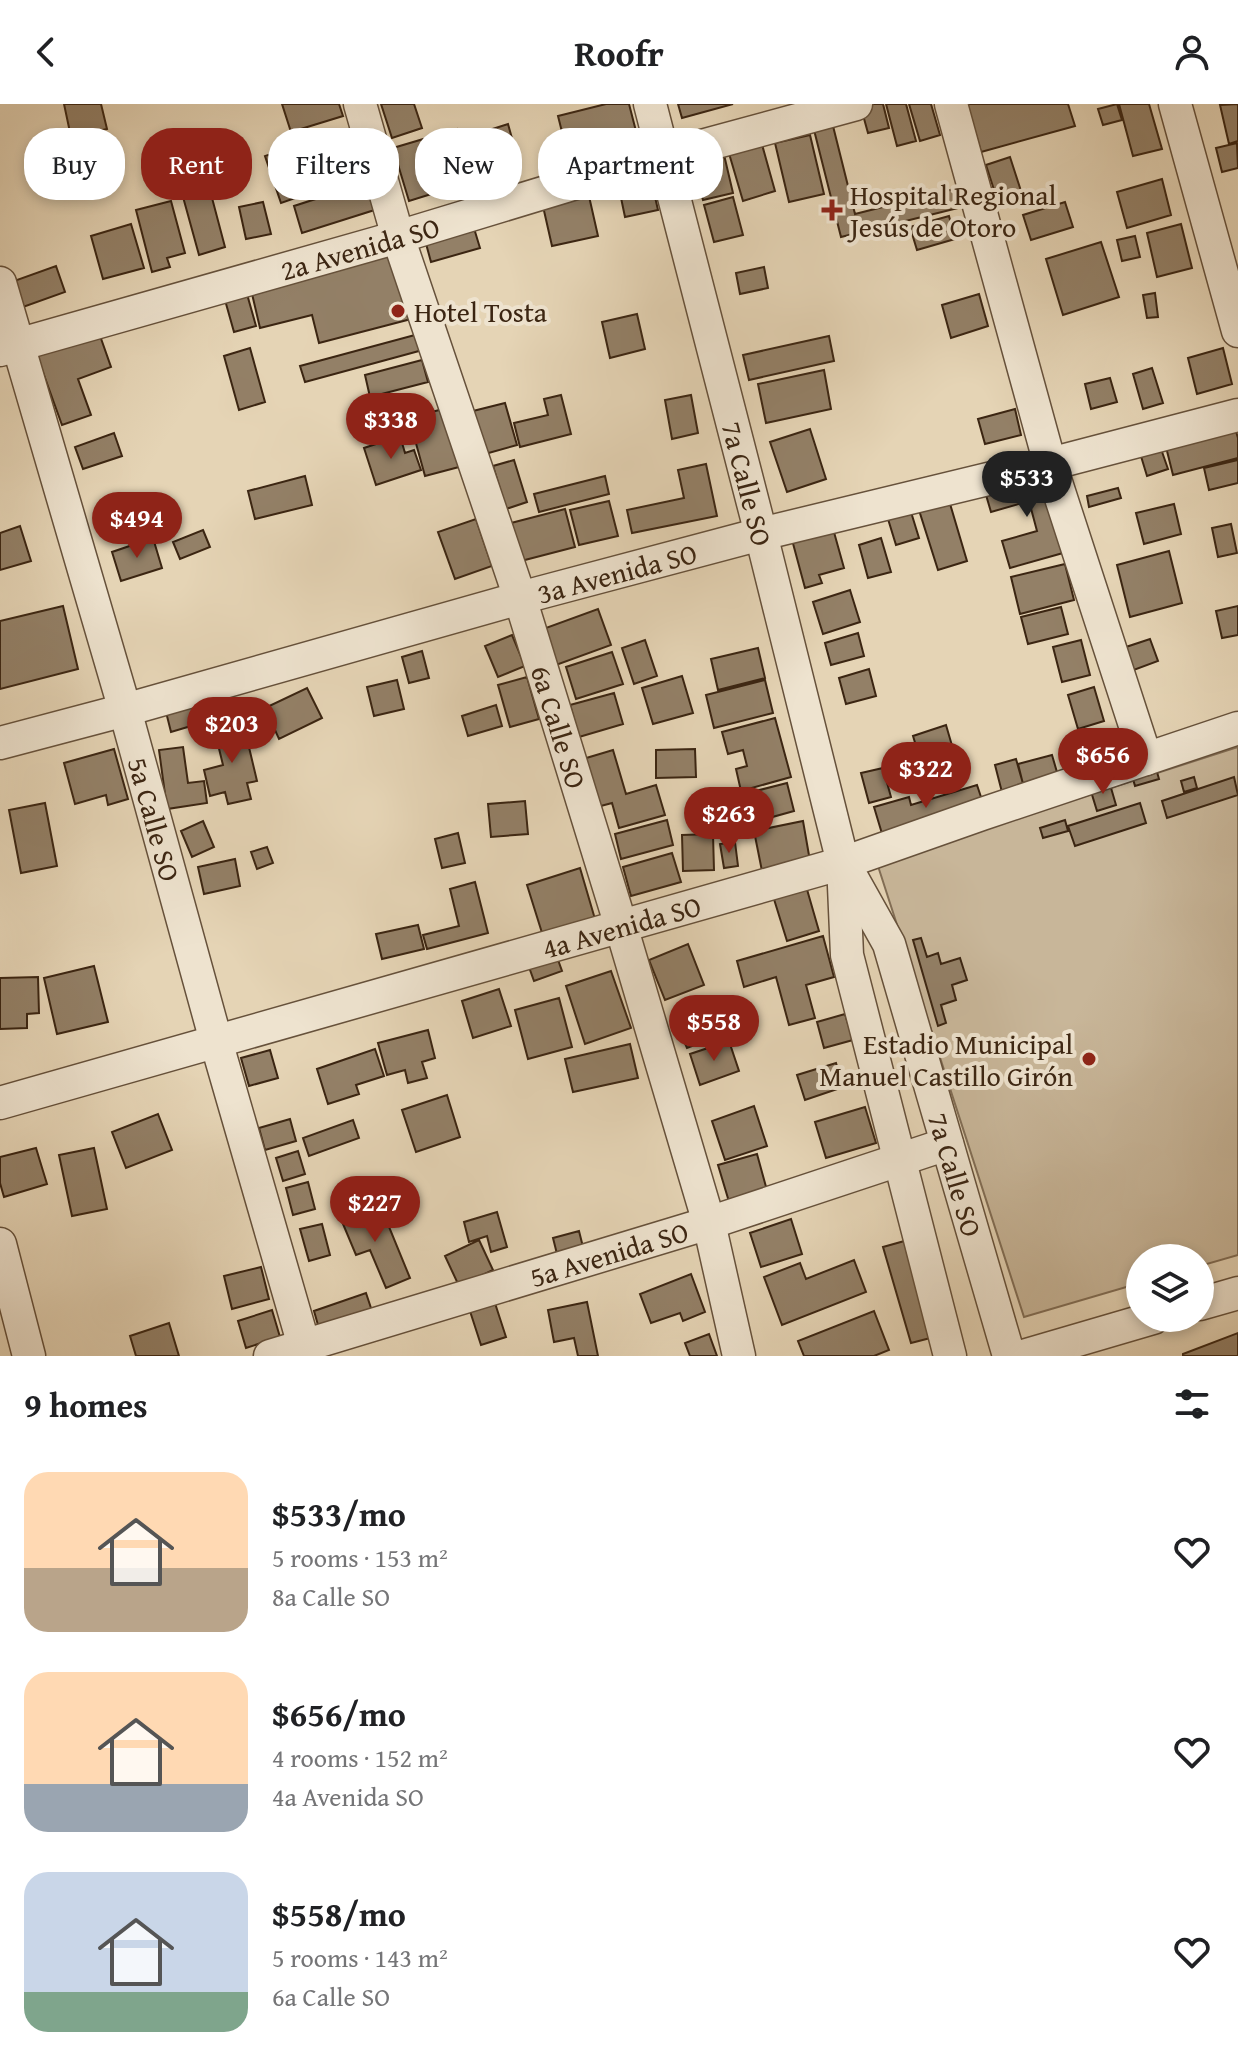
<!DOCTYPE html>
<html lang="en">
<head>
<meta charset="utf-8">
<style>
	:root { --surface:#fff; --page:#f6f6f6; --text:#202124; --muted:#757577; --accent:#8f2418 }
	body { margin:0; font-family:"Gentium Book Plus",serif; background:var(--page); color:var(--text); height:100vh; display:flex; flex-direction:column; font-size:30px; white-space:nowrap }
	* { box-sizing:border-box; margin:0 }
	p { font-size:26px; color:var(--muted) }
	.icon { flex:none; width:44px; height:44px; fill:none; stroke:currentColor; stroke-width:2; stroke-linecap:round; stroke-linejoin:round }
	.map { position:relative; height:1252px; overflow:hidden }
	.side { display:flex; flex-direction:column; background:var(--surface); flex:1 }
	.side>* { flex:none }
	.guide { position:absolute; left:24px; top:24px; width:800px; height:72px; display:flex; gap:16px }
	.tools { position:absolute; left:1126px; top:1140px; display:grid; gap:16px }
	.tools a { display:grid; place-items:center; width:88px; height:88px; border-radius:50%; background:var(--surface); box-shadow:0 4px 12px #0003; font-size:40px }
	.price { position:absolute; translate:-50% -68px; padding:0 18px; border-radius:28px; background:var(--accent); color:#fff; font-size:26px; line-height:52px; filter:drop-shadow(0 2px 4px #0008) }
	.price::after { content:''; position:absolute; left:50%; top:48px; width:24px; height:18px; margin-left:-12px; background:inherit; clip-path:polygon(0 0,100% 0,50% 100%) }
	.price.active { background:#222; color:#fff }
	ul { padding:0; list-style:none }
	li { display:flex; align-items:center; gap:24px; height:200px; padding:0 24px }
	li span { display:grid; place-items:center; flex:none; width:224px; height:160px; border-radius:24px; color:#555 }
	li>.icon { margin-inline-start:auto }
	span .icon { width:96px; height:96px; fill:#fffc; stroke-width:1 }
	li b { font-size:34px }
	h2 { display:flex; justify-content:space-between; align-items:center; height:96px; padding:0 24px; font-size:34px }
	.pill { padding:0 28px; border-radius:32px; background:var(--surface); box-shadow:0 4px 12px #0003; font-size:28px; line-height:72px }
	.pill.active { background:var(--accent); color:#fff }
	header { display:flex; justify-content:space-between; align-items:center; height:104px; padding:0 24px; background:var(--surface); font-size:36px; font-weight:700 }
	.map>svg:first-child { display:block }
	.green { fill:#c8b699; stroke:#826e56; stroke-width:2 }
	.building { fill:#938067; stroke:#3b2512; stroke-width:2 }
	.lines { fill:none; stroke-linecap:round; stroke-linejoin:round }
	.minor-casing { stroke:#66513b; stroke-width:35 }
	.minor { stroke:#eee3cf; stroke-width:32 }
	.poi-dot { fill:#8f2418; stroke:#eee3cf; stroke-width:3 }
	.labels { text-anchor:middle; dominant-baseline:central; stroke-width:8; stroke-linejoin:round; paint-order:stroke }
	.poi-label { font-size:28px; fill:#3b2512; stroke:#eee3cf; text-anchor:start }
	.street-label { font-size:28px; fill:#3b2512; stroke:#eee3cf }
</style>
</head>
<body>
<header><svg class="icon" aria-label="back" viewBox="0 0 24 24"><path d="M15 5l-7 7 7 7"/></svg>Roofr<svg class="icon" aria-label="person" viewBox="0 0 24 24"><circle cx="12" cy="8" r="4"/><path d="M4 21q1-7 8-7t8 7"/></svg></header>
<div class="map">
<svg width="1238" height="1252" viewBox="0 0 1238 1252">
	<rect width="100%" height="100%" fill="#e5d4b5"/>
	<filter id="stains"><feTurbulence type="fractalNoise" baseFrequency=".0025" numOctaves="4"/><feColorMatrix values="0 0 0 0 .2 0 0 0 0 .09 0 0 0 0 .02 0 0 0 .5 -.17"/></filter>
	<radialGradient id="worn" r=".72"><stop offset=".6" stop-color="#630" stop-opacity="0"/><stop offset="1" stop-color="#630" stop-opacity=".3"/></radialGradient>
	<path class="green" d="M 1238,643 L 1238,1151 L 1200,1162 L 1200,1154 L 1140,1154 L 1140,1179 L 1024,1213 L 877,759 Z"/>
	<path class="building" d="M 64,0 L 101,0 L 107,25 L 71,33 Z
		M 282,0 L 339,0 L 343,12 L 291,28 Z
		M 381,0 L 414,0 L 422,24 L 392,34 Z
		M 606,0 L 629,0 L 637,31 L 567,48 L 558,12 Z
		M 678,0 L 733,0 L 682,14 Z
		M 860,0 L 883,0 L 889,24 L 868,29 Z
		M 886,0 L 906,0 L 916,37 L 897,42 Z
		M 909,0 L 931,0 L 940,31 L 920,37 Z
		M 967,0 L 1068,0 L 1075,22 L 981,48 Z
		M 1117,0 L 1122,16 L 1103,21 L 1098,5 Z
		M 1119,0 L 1149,0 L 1162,45 L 1133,52 Z
		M 1238,0 L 1238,37 L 1229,40 L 1220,1 Z
		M 830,10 L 855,110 L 954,85 L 958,104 L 841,133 L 811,14 Z
		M 508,20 L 520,63 L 492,71 L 480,29 Z
		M 457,25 L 473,77 L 409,97 L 393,44 Z
		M 361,28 L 384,103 L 302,129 L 294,102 L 356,82 L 341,34 Z
		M 810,31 L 824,90 L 789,98 L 775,39 Z
		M 317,34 L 333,81 L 281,99 L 265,52 Z
		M 761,37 L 775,87 L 743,97 L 728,46 Z
		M 721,38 L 733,89 L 703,96 L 690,46 Z
		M 1237,39 L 1238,64 L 1222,68 L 1216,44 Z
		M 1010,53 L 1021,87 L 997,95 L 986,61 Z
		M 647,58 L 658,106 L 625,113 L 615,65 Z
		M 207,75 L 225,143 L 199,151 L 180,82 Z
		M 1162,75 L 1171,111 L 1127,124 L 1117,88 Z
		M 586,79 L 598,132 L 552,142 L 540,89 Z
		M 733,93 L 743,131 L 714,138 L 704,101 Z
		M 171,97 L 185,149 L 167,154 L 170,163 L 152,168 L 136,106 Z
		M 263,98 L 271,130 L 246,135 L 239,103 Z
		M 1065,98 L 1073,123 L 1031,136 L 1023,111 Z
		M 470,111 L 480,144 L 431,158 L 422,125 Z
		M 949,112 L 955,135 L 917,146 L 910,123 Z
		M 131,120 L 144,164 L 103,175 L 91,132 Z
		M 1181,120 L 1192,164 L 1157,173 L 1147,129 Z
		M 1135,132 L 1140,153 L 1122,157 L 1117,136 Z
		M 1101,138 L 1119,193 L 1063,211 L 1046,155 Z
		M 396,140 L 415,214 L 319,239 L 312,211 L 260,224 L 249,177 Z
		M 56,162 L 65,188 L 23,203 L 14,177 Z
		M 764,163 L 768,184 L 740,190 L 736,169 Z
		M 245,183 L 256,222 L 234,228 L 223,189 Z
		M 1155,189 L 1158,213 L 1147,214 L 1143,191 Z
		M 979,190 L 988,222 L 951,234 L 942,201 Z
		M 637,210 L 645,245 L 610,254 L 602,218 Z
		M 98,226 L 111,263 L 78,275 L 91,311 L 62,321 L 36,249 Z
		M 426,228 L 430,244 L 305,278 L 300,262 Z
		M 829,232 L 834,257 L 749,276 L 743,251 Z
		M 250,244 L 265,298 L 239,306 L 224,252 Z
		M 1223,244 L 1232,280 L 1197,290 L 1188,254 Z
		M 422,256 L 428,278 L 370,293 L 365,271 Z
		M 1152,264 L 1163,299 L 1143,305 L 1133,270 Z
		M 824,266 L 831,305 L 766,319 L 758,280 Z
		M 1110,274 L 1117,298 L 1091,305 L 1085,280 Z
		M 561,291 L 571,330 L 520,343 L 514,319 L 548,311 L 544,295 Z
		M 691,291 L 698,329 L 672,335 L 665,296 Z
		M 505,299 L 517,341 L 485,350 L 473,307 Z
		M 443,305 L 459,363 L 425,372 L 409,314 Z
		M 1015,305 L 1021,331 L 985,340 L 978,315 Z
		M 1234,321 L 1238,334 L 1238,354 L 1173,371 L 1165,339 Z
		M 810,325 L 826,375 L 787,388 L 770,338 Z
		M 114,329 L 122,352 L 83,365 L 75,343 Z
		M 400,332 L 405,349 L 414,346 L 421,366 L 376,381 L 364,344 Z
		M 1160,342 L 1168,365 L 1147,372 L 1140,349 Z
		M 514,356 L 527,398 L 506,405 L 493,362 Z
		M 1238,356 L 1238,379 L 1209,386 L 1204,364 Z
		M 706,360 L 717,412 L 632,429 L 627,406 L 684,394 L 678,366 Z
		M 1041,368 L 1063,449 L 1010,464 L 1002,437 L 1037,427 L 1029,397 L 991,408 L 984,384 Z
		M 305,372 L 312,401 L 255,415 L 248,387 Z
		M 605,372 L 609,390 L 539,408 L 534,390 Z
		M 1118,384 L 1121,394 L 1089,403 L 1087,392 Z
		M 948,393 L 967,457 L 938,466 L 918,403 Z
		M 609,397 L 618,432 L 579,441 L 570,406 Z
		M 1174,400 L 1181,430 L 1144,440 L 1136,409 Z
		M 565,405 L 575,443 L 521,457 L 511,419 Z
		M 911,408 L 919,434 L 896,441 L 888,415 Z
		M 476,415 L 492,462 L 455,475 L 438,428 Z
		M 1231,420 L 1237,449 L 1218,453 L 1212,424 Z
		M 832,421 L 844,464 L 819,471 L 822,479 L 805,484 L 791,432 Z
		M 20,422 L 31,457 L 0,466 L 0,429 Z
		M 203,426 L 210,443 L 180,455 L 173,438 Z
		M 153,434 L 162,464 L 121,477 L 112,448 Z
		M 881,434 L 891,468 L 868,474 L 859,441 Z
		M 1169,447 L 1182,499 L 1130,513 L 1117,461 Z
		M 1065,460 L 1074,496 L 1020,510 L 1011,473 Z
		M 850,486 L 860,518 L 823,530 L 813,498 Z
		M 63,502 L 78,565 L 0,585 L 0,517 Z
		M 1238,502 L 1238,531 L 1222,534 L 1216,507 Z
		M 1061,503 L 1068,530 L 1028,540 L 1021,513 Z
		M 598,505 L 611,541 L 556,561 L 543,525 Z
		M 858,529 L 864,552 L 831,561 L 825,539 Z
		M 512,531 L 525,562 L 498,573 L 485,542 Z
		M 1150,535 L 1158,557 L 1131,567 L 1123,544 Z
		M 645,536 L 657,572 L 634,580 L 622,544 Z
		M 1081,536 L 1090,571 L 1062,578 L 1053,543 Z
		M 758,544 L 765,574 L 718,586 L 711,555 Z
		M 422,547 L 429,574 L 409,579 L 402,553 Z
		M 612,548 L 623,580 L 576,595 L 566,563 Z
		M 869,565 L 876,592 L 846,600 L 839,574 Z
		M 682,572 L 693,609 L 653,620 L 642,584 Z
		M 527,573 L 539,615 L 510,623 L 498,581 Z
		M 397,576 L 404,605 L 374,612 L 367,583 Z
		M 765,576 L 773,609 L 714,624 L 706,591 Z
		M 1094,583 L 1104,617 L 1078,625 L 1068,591 Z
		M 307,584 L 322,614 L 279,635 L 265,604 Z
		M 614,589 L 623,620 L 579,633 L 570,601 Z
		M 195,599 L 201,619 L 171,628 L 166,608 Z
		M 496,601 L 502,622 L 468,632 L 462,612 Z
		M 775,614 L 791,673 L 741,687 L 736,665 L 747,662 L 743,646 L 728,650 L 722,628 Z
		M 243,618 L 257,677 L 247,679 L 251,695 L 228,700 L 225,688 L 210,692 L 204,666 L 223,661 L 214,624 Z
		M 946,621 L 953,645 L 920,655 L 913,632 Z
		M 183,643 L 188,679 L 204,677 L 207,699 L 167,705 L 159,646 Z
		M 114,645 L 128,695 L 108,701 L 106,691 L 75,700 L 64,659 Z
		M 695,645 L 696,673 L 656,674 L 656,646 Z
		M 613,646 L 626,690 L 656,681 L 665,711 L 619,724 L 612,699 L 597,703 L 583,655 Z
		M 1052,651 L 1059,675 L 1024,684 L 1018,660 Z
		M 1016,655 L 1026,690 L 1004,696 L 995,661 Z
		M 1155,661 L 1159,675 L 1135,682 L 1131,668 Z
		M 883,664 L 891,693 L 869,699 L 861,669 Z
		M 1194,673 L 1197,684 L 1184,688 L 1181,677 Z
		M 1234,673 L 1238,691 L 1167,714 L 1162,697 Z
		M 1109,677 L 1116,701 L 1097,707 L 1090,684 Z
		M 787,679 L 794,707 L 747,720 L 740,691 Z
		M 977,681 L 984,702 L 883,733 L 874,703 L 909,693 L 911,701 Z
		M 525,697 L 528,730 L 491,733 L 488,700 Z
		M 45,699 L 57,762 L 21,769 L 9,706 Z
		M 1140,699 L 1146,719 L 1075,742 L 1068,722 Z
		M 667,716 L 673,741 L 621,755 L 615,730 Z
		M 1065,716 L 1068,727 L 1043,734 L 1040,724 Z
		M 203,717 L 214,743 L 192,753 L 181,727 Z
		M 803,717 L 810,757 L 762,767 L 754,727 Z
		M 458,729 L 465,759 L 442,764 L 435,735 Z
		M 713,730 L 714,766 L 683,767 L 682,731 Z
		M 735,738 L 738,762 L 724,764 L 720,740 Z
		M 267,743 L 273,759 L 257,765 L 251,748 Z
		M 672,749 L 681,778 L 631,792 L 623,763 Z
		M 235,755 L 240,782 L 204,790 L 198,763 Z
		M 580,764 L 595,815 L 543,832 L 527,781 Z
		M 475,778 L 488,829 L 427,845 L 423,831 L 459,822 L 450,785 Z
		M 806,782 L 819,827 L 787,837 L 773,792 Z
		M 418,821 L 424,845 L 382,855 L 376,830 Z
		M 823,832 L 834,873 L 806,881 L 815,914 L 789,921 L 776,873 L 744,883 L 737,857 Z
		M 921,834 L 927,853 L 938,849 L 941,860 L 960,854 L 967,876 L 952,881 L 956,896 L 941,901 L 946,919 L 938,922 L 913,836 Z
		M 688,840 L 704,881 L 665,896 L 649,856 Z
		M 557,853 L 562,867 L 534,877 L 529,863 Z
		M 94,862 L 108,918 L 57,930 L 44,874 Z
		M 611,867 L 631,924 L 585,940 L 566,882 Z
		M 38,873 L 39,909 L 27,910 L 27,924 L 0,925 L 0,874 Z
		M 499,885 L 511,922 L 473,934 L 462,897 Z
		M 559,894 L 572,943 L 528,955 L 515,906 Z
		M 845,910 L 853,936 L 824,944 L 817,918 Z
		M 714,914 L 721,931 L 687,944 L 680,928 Z
		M 428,926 L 435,954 L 422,958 L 427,974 L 408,979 L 405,966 L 387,971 L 378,939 Z
		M 729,937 L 739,967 L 700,981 L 690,950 Z
		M 630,940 L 638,974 L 573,988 L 565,955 Z
		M 375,945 L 384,972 L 356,981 L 359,990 L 328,1000 L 317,965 Z
		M 270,946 L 278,974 L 249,982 L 241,954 Z
		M 836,959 L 843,983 L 805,996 L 797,971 Z
		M 447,991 L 460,1033 L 416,1048 L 402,1006 Z
		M 754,1002 L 767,1042 L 725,1056 L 712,1017 Z
		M 865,1003 L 876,1039 L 826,1054 L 815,1018 Z
		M 158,1010 L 172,1046 L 126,1064 L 112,1028 Z
		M 290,1015 L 296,1037 L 265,1046 L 259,1024 Z
		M 353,1016 L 359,1034 L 309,1052 L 303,1034 Z
		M 36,1044 L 47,1080 L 4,1093 L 0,1079 L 0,1053 Z
		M 94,1044 L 107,1105 L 72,1112 L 59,1051 Z
		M 298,1047 L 305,1070 L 283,1077 L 276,1054 Z
		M 757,1050 L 768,1090 L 730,1101 L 718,1061 Z
		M 308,1078 L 315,1105 L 293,1111 L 286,1084 Z
		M 360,1099 L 368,1119 L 385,1113 L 410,1174 L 386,1184 L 370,1146 L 356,1151 L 338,1108 Z
		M 497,1108 L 507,1143 L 491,1148 L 487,1132 L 469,1138 L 464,1118 Z
		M 791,1115 L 802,1150 L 761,1163 L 750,1129 Z
		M 322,1120 L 330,1151 L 309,1157 L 300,1125 Z
		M 579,1127 L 586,1155 L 560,1162 L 553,1134 Z
		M 915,1134 L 942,1231 L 911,1239 L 883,1143 Z
		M 479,1136 L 493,1166 L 459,1182 L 445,1152 Z
		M 854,1156 L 866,1188 L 782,1221 L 764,1173 L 800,1159 L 806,1175 Z
		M 261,1163 L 269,1195 L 232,1205 L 224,1172 Z
		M 691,1170 L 705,1208 L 683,1217 L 680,1209 L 651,1219 L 640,1190 Z
		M 366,1189 L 376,1219 L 322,1235 L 314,1207 Z
		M 493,1193 L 506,1233 L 481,1241 L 468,1201 Z
		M 587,1198 L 598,1252 L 578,1252 L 574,1234 L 554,1238 L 548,1206 Z
		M 272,1206 L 280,1233 L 246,1244 L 238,1217 Z
		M 874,1207 L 889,1246 L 874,1252 L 804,1252 L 798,1237 Z
		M 169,1219 L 179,1252 L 136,1252 L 130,1232 Z
		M 1238,1229 L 1238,1252 L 1183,1252 L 1183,1250 Z
		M 709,1230 L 717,1252 L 690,1252 L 685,1239 Z"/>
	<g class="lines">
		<defs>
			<g id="minor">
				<path id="s1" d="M 360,0 L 398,133 L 520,494 L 621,822 L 709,1119 L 739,1252"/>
				<path id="s2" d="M 650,0 L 761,430 L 843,759 L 847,851 L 950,1252"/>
				<path d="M 951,0 L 1050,360 L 1146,655"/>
				<path d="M 1175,0 L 1238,227"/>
				<path id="s3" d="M 0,179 L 125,606 L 216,937 L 307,1252"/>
				<path id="s4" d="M 0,246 L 398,133 L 665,52 L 856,0"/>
				<path id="s5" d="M 0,639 L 125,606 L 520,494 L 761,430 L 1050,360 L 1238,311"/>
				<path id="s6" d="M 847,765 L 889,840 L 1009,1252"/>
				<path id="s7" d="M 0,999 L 843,759 L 982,710 L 1238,624"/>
				<path d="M 0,1140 L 29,1252"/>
				<path d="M 1200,1200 L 1238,1189"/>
				<path id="s8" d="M 270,1252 L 709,1119 L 947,1040"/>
				<path d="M 1023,1252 L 1153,1214"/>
			</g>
		</defs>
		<use href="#minor" class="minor-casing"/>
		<use href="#minor" class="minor"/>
	</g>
	<g class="poi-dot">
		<path d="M828 94h8v8h8v8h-8v8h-8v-8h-8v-8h8z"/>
		<circle cx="398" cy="207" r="8"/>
		<circle cx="1089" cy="955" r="8"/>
	</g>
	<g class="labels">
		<g class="poi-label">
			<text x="850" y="90">Hospital Regional<tspan x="850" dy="32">Jesús de Otoro</tspan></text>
			<text x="414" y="207">Hotel Tosta</text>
			<text x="1073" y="939" text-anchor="end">Estadio Municipal<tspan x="1073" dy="32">Manuel Castillo Girón</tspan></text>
		</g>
		<g class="street-label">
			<text stroke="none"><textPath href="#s4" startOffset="374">2a Avenida SO</textPath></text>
			<text stroke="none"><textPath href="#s2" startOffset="392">7a Calle SO</textPath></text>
			<text stroke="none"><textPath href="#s5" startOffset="640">3a Avenida SO</textPath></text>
			<text stroke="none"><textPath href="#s1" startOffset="654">6a Calle SO</textPath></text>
			<text stroke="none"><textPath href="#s3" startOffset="558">5a Calle SO</textPath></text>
			<text stroke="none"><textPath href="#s7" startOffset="646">4a Avenida SO</textPath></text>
			<text stroke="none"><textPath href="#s6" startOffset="326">7a Calle SO</textPath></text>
			<text stroke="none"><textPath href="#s8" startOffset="354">5a Avenida SO</textPath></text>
		</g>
	</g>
	<rect width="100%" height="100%" filter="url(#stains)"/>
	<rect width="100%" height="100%" fill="url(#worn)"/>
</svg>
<div class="tools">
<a><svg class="icon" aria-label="layers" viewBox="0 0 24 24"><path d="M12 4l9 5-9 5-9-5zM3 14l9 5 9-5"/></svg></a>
</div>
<b class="price" style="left:391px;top:357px">$338</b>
<b class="price active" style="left:1027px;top:415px">$533</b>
<b class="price" style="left:137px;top:456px">$494</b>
<b class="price" style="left:232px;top:661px">$203</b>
<b class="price" style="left:1103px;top:692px">$656</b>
<b class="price" style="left:926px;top:706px">$322</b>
<b class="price" style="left:729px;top:751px">$263</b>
<b class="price" style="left:714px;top:959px">$558</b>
<b class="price" style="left:375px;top:1140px">$227</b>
<div class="guide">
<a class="pill">Buy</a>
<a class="pill active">Rent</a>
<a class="pill">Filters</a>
<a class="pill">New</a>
<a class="pill">Apartment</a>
</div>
</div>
<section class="side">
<h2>9 homes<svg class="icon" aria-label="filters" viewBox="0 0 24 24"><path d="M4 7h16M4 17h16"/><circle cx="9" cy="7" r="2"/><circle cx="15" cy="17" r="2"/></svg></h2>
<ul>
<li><span style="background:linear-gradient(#ffd9b3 60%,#b9a48a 0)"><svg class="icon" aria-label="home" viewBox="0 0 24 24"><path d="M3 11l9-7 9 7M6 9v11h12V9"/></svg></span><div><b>$533/mo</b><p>5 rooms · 153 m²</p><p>8a Calle SO</p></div><svg class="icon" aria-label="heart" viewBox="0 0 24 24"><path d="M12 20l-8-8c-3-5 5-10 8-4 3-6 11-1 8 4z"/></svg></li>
<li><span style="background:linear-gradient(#ffd9b3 70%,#9aa5b1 0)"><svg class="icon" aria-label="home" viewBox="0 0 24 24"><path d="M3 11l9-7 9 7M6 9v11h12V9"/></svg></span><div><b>$656/mo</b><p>4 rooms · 152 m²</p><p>4a Avenida SO</p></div><svg class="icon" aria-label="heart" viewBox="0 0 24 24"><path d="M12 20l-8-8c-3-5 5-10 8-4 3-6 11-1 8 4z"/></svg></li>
<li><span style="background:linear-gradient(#c9d6e8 75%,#7fa58c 0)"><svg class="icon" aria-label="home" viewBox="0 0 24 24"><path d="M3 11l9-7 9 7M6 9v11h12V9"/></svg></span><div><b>$558/mo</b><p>5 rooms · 143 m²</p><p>6a Calle SO</p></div><svg class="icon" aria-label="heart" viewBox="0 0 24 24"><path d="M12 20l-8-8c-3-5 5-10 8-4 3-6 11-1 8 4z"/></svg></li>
</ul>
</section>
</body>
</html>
